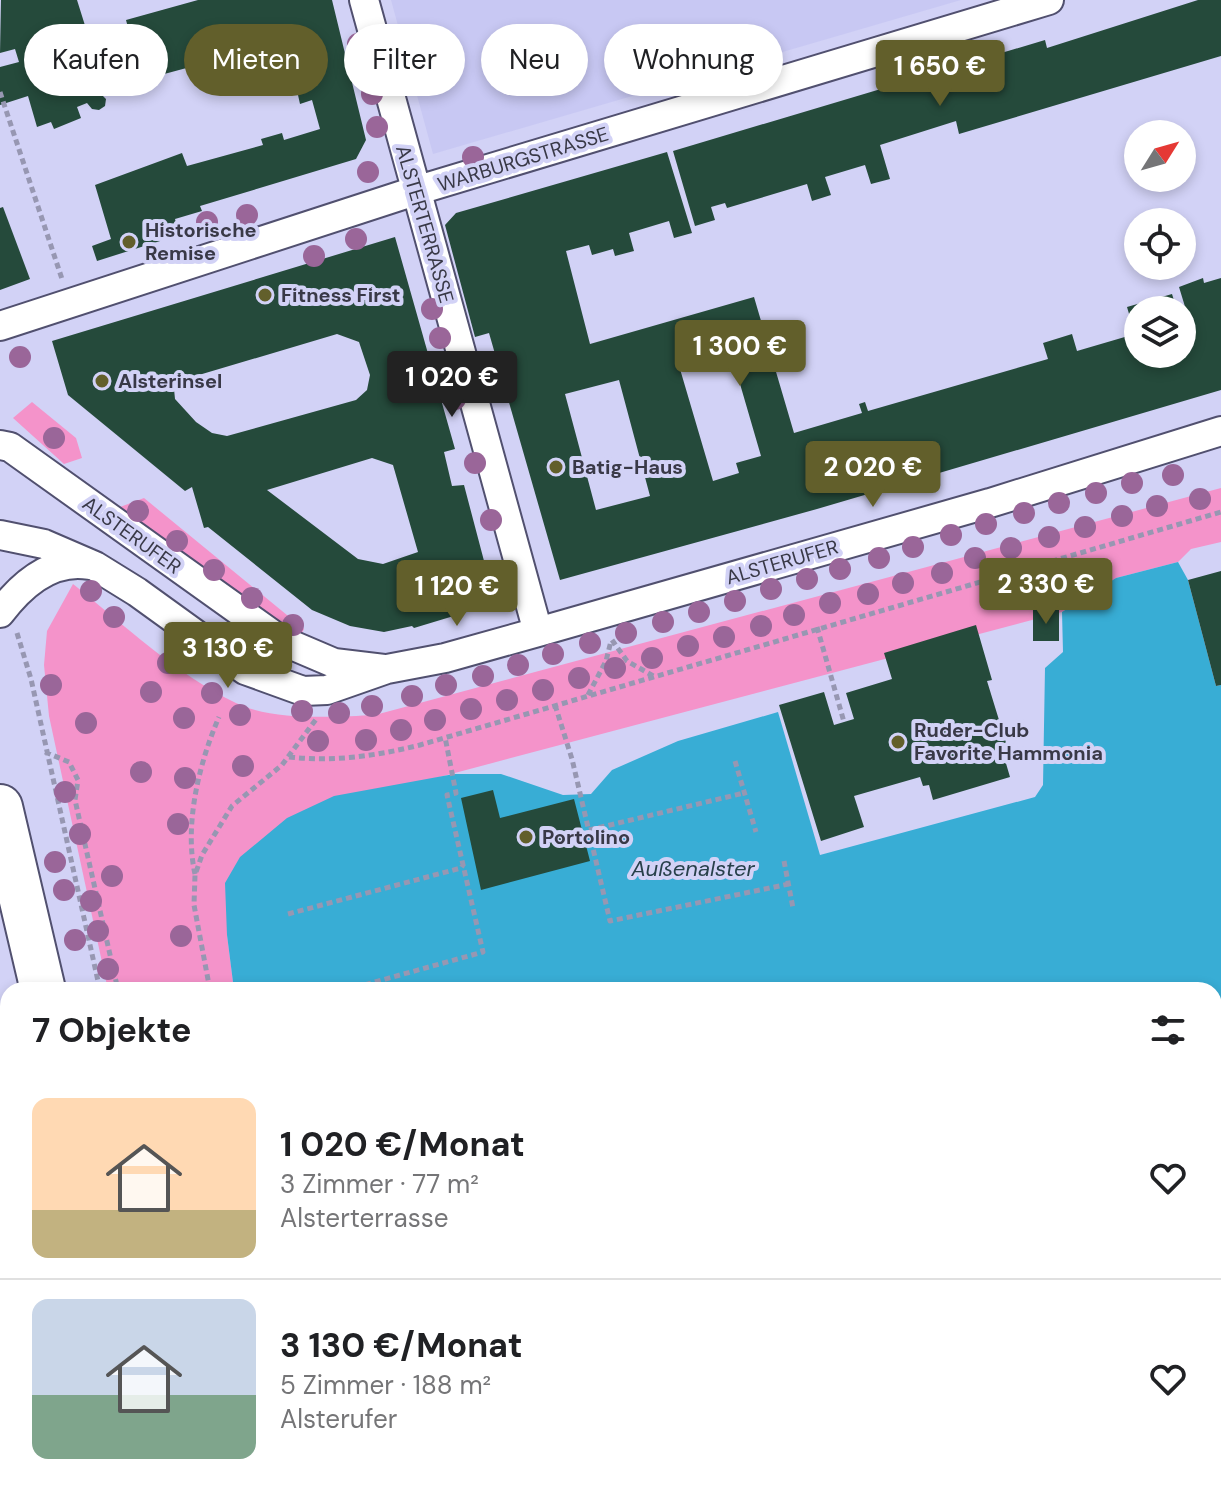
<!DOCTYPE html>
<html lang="de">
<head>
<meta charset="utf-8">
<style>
	:root { --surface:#fff; --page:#f2f2f2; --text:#202124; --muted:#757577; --line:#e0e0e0; --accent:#625f2b }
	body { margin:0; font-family:"DM Sans",sans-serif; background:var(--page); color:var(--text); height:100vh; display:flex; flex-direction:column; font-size:30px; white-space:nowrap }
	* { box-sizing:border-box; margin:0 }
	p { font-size:26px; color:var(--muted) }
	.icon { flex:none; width:44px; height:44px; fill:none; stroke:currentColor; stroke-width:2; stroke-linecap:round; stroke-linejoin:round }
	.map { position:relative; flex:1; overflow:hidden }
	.details { position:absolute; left:0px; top:982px; width:1222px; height:514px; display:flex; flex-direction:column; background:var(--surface); border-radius:24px 24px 0 0; box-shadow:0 4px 12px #0003 }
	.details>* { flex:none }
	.top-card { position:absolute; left:24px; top:24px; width:800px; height:72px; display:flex; gap:16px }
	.needle { width:52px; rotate:53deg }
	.fabs { position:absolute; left:1124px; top:120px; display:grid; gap:16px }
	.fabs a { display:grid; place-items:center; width:72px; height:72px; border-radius:50%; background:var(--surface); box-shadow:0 4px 12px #0003; font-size:40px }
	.price { position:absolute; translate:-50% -68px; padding:0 18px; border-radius:8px; background:var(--accent); color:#fff; font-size:26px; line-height:52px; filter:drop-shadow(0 2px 4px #0008) }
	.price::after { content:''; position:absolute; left:50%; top:48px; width:24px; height:18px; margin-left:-12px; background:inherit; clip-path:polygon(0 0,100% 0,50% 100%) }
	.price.selected { background:#222; color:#fff }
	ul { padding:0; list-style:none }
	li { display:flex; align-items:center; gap:24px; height:200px; padding:0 32px }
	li+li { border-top:2px solid var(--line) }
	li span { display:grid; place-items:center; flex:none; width:224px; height:160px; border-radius:16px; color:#555 }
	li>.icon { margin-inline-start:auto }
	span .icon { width:96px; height:96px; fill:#fffc; stroke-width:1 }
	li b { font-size:34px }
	h2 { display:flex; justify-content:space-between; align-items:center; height:96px; padding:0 32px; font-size:34px }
	.tag { padding:0 28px; border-radius:36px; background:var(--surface); box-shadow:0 4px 12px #0003; font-size:28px; line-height:72px }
	.tag.selected { background:var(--accent); color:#fff }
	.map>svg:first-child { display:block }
	.built { fill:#c8c8f3 }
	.green { fill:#f493ca }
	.water { fill:#38add5 }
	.building { fill:#254a3b; fill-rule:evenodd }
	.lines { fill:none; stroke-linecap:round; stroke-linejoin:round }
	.minor-casing { stroke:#51506f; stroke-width:32 }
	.primary-casing { stroke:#51506f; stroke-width:48 }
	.path { stroke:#9797b2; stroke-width:5; stroke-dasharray:6 4; stroke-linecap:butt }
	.minor { stroke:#fff; stroke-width:28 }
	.primary { stroke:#fff; stroke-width:44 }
	.primary-bridge-casing { stroke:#51506f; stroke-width:48; stroke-linecap:butt }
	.primary-bridge { stroke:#fff; stroke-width:44 }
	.tree { fill:#9a6699 }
	.poi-dot { fill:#625f2b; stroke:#d2d2f6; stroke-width:3 }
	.labels { text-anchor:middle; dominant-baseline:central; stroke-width:8; stroke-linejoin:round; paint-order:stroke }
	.street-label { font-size:20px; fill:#393947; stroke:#d2d2f6 }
	.poi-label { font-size:20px; font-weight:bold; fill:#393947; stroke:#d2d2f6; text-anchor:start }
	.water-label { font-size:22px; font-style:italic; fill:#27404a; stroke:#d2d2f6 }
</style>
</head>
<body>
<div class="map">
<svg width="1221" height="1495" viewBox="0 0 1221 1495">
	<rect width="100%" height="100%" fill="#d2d2f6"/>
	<path class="built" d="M 391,0 L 961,0 L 433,154 Z"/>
	<path class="green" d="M 32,402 L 76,438 L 82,458 L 64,464 L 13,418 Z
		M 1221,488 L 1221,542 L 1191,549 L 1178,562 L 1116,578 L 1062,612 L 417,783 L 227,935 L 234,990 L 108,990 L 49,716 L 44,665 L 47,631 L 73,584 C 123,624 177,675 236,703 C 273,721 335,717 375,715 Z
		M 144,498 L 304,629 L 301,635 L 270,620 L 120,507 Z
		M 0,1069 L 8,1105 L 8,1453 L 0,1454 Z"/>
	<path class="water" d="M 1178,562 L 1188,580 L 1216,686 L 1221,685 L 1221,1495 L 246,1495 L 264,1488 L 1214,1488 L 1214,990 L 234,990 L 227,935 L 225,883 L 240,857 L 287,818 L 334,796 L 454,774 L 501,774 L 563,795 L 591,794 L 612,770 L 678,741 L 778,712 L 820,855 L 1035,797 L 1043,785 L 1045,668 L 1063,652 L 1062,612 L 1116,578 Z"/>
	<path class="building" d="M 1,0 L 77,0 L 104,86 L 93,93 L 99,92 L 106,99 L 105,106 L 99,110 L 92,109 L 87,103 L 77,107 L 81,118 L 54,129 L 51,122 L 37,127 L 28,96 L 0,105 L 0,67 L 19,62 L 15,49 L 0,53 Z
		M 198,0 L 332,0 L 366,140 L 356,159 L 200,206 L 202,211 L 175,219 L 179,235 L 97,261 L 92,246 L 111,239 L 95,185 L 182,153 L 187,166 L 263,145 L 261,139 L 282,133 L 284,140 L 320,129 L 312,100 L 300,104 L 286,41 L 142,80 L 126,20 Z
		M 1198,0 L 1221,0 L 1221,56 L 959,134 L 956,121 L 880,145 L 890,179 L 871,184 L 865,165 L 825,177 L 831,195 L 812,201 L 807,184 L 727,208 L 725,203 L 711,207 L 715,220 L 695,226 L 673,151 L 1045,40 L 1047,48 Z
		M 667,152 L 692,233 L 674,238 L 669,221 L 629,233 L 634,251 L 615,256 L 613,249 L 592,255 L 589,245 L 566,251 L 590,344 L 754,297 L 794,433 L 862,413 L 859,404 L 865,402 L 868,411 L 1048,359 L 1043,343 L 1072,334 L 1077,351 L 1135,334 L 1127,307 L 1172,294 L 1177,310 L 1138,310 L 1138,354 L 1182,354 L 1182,325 L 1190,323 L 1179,287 L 1203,278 L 1204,283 L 1221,278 L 1221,390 L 817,509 L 560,580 L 489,333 L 475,337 L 445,225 L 456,213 ZM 731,353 L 761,456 L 736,463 L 739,473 L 713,481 L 680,369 ZM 619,380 L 650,496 L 596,510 L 565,394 Z
		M 3,207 L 30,279 L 0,290 L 0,208 Z
		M 395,237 L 455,449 L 444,452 L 452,486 L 464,485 L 493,595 L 478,601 L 480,608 L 414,628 L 412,626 L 384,632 L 350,626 L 312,610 L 208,527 L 204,528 L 192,487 L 185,491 L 68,395 L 52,341 ZM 337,334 L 359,342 L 370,375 L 367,390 L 356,400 L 227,436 L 212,433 L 196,422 L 175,399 L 174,389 L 182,380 ZM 372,458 L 393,465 L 418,552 L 383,564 L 358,559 L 267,490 Z
		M 1221,571 L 1221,685 L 1216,686 L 1188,580 Z
		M 1033,610 L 1059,610 L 1059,641 L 1033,641 Z
		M 976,625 L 992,680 L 987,681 L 1011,759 L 1005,760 L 1010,777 L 933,800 L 929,785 L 923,786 L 920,777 L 854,796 L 864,827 L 821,841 L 779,705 L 824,692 L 834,725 L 854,719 L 846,693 L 892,679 L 884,653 Z
		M 493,790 L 500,818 L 574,799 L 590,861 L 481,890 L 461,798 Z"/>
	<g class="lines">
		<defs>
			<path id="minor" d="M 364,0 L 538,632
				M 0,326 L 415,191 L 1049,0
				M 0,445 L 10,447 L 280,640 L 334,663 L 384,669
				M 0,535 L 44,544 L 95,566 L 137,592 L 245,670 L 303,691 L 327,690 L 387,669 L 445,658 L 538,632 L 990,503 L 1221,431
				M 0,613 C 22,584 52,558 90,565"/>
			<path id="primary" d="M 0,807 L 43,990"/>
		</defs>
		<use href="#minor" class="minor-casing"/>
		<use href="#primary" class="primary-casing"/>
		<path class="path" d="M 0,92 L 62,279
			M 817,627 L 844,722
			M 17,633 L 31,679 L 100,990
			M 612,640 L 627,661 L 655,677
			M 588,695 L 606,661 L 611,641
			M 555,705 L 572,759 L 610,921 L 789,884
			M 45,752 L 69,762 L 78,780 L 75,800 L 118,990
			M 289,757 C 334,762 376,756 420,745 L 1221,512
			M 735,761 L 756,832
			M 589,830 L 744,793
			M 784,861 L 793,908
			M 195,874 C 184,825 199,763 219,717
			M 288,914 L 461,868 L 463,865
			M 210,990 L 194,905 L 195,875 L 202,855 L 232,806 L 282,765 L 317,718
			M 346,990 L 483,952 L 447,795 L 456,793 L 445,737
			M 0,1102 L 8,1098
			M 0,1471 L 8,1472
			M 55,1488 L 67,1495
			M 198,1488 L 199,1495"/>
		<use href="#minor" class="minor"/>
		<use href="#primary" class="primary"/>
		<defs>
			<path id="primary-bridge" d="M 152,1488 L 153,1495"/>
		</defs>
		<use href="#primary-bridge" class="primary-bridge-casing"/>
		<use href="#primary-bridge" class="primary-bridge"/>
	</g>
	<g class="tree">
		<circle cx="358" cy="44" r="11"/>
		<circle cx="397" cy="65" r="11"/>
		<circle cx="372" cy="94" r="11"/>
		<circle cx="377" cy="127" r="11"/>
		<circle cx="473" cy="157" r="11"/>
		<circle cx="368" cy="172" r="11"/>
		<circle cx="247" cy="215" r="11"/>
		<circle cx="207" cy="222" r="11"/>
		<circle cx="356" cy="239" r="11"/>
		<circle cx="314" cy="256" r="11"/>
		<circle cx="432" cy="309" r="11"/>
		<circle cx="440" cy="338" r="11"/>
		<circle cx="20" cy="357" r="11"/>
		<circle cx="455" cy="399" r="11"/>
		<circle cx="54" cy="438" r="11"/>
		<circle cx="475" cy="463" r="11"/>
		<circle cx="1173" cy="475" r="11"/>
		<circle cx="1132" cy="483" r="11"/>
		<circle cx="1096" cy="493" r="11"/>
		<circle cx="1200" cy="499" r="11"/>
		<circle cx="1059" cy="503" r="11"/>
		<circle cx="1157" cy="506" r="11"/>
		<circle cx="138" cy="511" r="11"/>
		<circle cx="1024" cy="513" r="11"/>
		<circle cx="1122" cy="516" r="11"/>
		<circle cx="491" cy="520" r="11"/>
		<circle cx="986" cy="524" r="11"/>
		<circle cx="1085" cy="527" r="11"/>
		<circle cx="951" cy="535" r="11"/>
		<circle cx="1049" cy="537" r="11"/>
		<circle cx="177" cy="541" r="11"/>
		<circle cx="913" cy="547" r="11"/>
		<circle cx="1011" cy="548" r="11"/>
		<circle cx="879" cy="558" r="11"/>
		<circle cx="975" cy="558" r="11"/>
		<circle cx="840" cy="569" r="11"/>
		<circle cx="214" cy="570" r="11"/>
		<circle cx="942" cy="573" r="11"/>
		<circle cx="807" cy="579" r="11"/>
		<circle cx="903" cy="583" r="11"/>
		<circle cx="771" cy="589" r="11"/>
		<circle cx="91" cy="591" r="11"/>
		<circle cx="868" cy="594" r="11"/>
		<circle cx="252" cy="598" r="11"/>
		<circle cx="735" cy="601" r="11"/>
		<circle cx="830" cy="603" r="11"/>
		<circle cx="699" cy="612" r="11"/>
		<circle cx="794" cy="615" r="11"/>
		<circle cx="114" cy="617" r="11"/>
		<circle cx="663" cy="622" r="11"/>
		<circle cx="293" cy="625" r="11"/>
		<circle cx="761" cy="626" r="11"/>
		<circle cx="626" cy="633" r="11"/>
		<circle cx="724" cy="637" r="11"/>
		<circle cx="590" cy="643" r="11"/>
		<circle cx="688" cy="646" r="11"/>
		<circle cx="553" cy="654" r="11"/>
		<circle cx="652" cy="658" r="11"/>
		<circle cx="168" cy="663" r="11"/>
		<circle cx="518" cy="665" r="11"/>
		<circle cx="615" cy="668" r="11"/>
		<circle cx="483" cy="676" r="11"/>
		<circle cx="579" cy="678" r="11"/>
		<circle cx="51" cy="685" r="11"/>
		<circle cx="446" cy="685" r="11"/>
		<circle cx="543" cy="690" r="11"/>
		<circle cx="151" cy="692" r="11"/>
		<circle cx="212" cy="693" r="11"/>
		<circle cx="412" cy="696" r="11"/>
		<circle cx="507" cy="700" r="11"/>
		<circle cx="372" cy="706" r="11"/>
		<circle cx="471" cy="709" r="11"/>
		<circle cx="302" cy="711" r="11"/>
		<circle cx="339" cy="713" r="11"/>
		<circle cx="240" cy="715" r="11"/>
		<circle cx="184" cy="718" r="11"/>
		<circle cx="435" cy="720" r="11"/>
		<circle cx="86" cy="723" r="11"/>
		<circle cx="401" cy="730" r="11"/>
		<circle cx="366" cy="740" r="11"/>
		<circle cx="318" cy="741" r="11"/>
		<circle cx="243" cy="766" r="11"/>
		<circle cx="141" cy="772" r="11"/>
		<circle cx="185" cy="778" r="11"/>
		<circle cx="65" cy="792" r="11"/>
		<circle cx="178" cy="824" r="11"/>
		<circle cx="80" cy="834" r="11"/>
		<circle cx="55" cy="862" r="11"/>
		<circle cx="112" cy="876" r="11"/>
		<circle cx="64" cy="890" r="11"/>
		<circle cx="91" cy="901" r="11"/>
		<circle cx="98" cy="931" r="11"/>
		<circle cx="181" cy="936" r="11"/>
		<circle cx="75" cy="940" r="11"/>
		<circle cx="108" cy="969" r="11"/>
	</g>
	<g class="poi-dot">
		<circle cx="129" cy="242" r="8"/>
		<circle cx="265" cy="295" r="8"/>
		<circle cx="102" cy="381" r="8"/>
		<circle cx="556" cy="467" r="8"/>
		<circle cx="898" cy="742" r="8"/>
		<circle cx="526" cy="837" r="8"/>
	</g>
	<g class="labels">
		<g class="street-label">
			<text transform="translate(523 159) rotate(-17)">WARBURGSTRASSE</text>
			<text transform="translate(425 224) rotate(74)">ALSTERTERRASSE</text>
			<text transform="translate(132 535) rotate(36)">ALSTERUFER</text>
			<text transform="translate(782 562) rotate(-16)">ALSTERUFER</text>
		</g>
		<g class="poi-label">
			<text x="145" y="230">Historische<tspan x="145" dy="23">Remise</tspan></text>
			<text x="281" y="295">Fitness First</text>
			<text x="118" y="381">Alsterinsel</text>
			<text x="572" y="467">Batig-Haus</text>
			<text x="914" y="730">Ruder-Club<tspan x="914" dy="23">Favorite Hammonia</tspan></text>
			<text x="542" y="837">Portolino</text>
		</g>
		<g class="water-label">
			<text x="693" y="868">Außenalster</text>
		</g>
	</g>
</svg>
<div class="fabs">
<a><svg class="needle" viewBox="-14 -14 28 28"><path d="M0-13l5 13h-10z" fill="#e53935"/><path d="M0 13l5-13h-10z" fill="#757577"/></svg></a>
<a><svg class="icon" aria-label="locate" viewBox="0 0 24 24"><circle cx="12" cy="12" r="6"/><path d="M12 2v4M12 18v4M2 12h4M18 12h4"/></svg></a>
<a><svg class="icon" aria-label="layers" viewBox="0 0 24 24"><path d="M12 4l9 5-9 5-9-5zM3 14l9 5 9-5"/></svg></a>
</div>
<b class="price" style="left:940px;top:108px">1 650 €</b>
<b class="price" style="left:740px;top:388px">1 300 €</b>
<b class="price selected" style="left:452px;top:419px">1 020 €</b>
<b class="price" style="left:873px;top:509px">2 020 €</b>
<b class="price" style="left:1046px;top:626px">2 330 €</b>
<b class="price" style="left:457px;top:628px">1 120 €</b>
<b class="price" style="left:228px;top:690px">3 130 €</b>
<div class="top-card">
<a class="tag">Kaufen</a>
<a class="tag selected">Mieten</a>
<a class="tag">Filter</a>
<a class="tag">Neu</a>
<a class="tag">Wohnung</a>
</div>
<section class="details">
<h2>7 Objekte<svg class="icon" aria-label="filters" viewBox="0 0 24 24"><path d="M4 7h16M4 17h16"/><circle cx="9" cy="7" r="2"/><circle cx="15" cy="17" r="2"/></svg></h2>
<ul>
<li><span style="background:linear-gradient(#ffd9b3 70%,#c2b280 0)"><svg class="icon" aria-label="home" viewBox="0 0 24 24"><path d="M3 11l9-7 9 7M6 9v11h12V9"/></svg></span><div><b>1 020 €/Monat</b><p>3 Zimmer · 77 m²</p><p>Alsterterrasse</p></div><svg class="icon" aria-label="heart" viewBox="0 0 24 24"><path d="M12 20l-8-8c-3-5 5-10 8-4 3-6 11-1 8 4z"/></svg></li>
<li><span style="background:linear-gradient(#c9d6e8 60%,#7fa58c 0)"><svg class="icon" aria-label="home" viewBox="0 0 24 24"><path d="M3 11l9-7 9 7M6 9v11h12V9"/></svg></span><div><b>3 130 €/Monat</b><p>5 Zimmer · 188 m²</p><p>Alsterufer</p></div><svg class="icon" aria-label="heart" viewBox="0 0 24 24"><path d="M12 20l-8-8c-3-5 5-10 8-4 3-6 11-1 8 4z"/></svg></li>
</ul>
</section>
</div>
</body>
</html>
